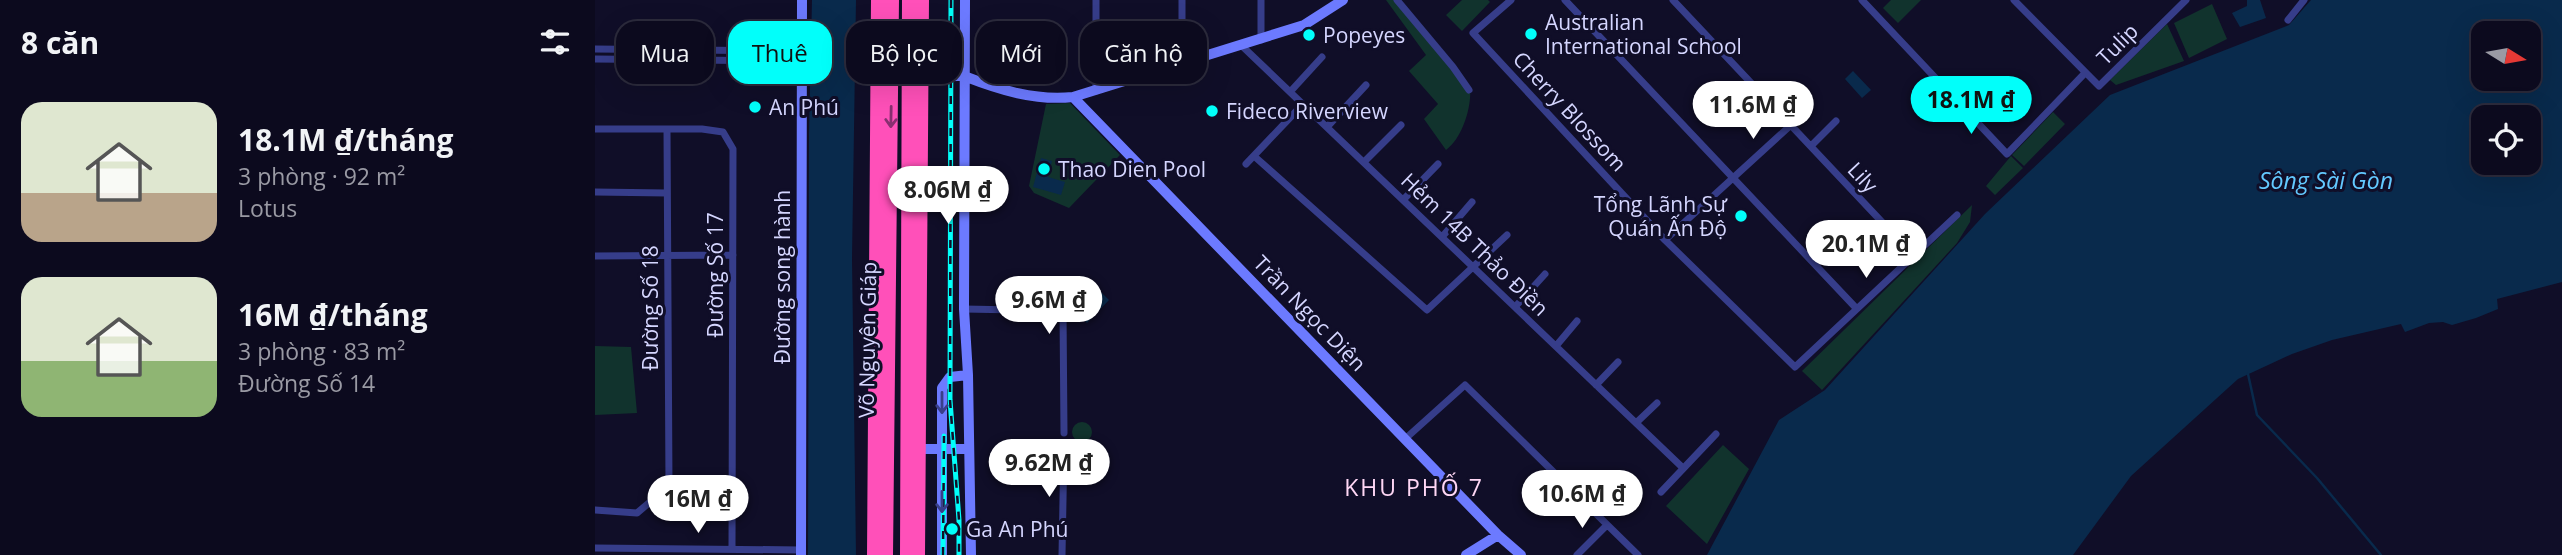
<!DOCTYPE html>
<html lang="vi">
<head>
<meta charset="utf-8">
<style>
	:root { --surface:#0c0a1e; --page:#151327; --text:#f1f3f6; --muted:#9a9aa4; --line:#2c2b3c; --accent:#01fffa }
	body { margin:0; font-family:"Open Sans",sans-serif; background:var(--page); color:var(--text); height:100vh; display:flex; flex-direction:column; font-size:26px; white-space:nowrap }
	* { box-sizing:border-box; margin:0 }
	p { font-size:23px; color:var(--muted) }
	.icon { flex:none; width:38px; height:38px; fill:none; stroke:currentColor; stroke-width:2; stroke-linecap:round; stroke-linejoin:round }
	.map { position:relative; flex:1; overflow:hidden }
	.sheet { display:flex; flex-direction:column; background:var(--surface); width:595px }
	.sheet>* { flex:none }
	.top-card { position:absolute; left:21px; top:21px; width:665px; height:63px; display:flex; gap:14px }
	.needle { width:46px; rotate:101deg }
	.buttons { position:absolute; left:1876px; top:21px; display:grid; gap:14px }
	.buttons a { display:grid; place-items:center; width:70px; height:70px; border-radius:14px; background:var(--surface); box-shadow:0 7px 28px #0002,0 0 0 2px var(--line); font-size:35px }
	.price { position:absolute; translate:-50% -60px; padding:0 16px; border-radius:24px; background:#fff; color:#222; font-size:23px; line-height:46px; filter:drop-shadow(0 2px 4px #0008) }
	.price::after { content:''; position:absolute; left:50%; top:42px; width:21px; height:16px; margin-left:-10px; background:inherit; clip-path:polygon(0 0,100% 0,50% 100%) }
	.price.selected { background:var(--accent); color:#111 }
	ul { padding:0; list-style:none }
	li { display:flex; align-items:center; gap:21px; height:175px; padding:0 21px }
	li span { display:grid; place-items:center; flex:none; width:196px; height:140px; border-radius:21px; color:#555 }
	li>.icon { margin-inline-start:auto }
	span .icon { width:84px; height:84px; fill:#fffc; stroke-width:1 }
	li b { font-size:30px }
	h2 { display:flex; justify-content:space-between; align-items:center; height:84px; padding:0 21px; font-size:30px }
	.tag { padding:0 24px; border-radius:21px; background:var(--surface); box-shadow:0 7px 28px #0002,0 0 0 2px var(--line); font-size:24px; line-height:63px }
	.tag.selected { background:var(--accent); color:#111 }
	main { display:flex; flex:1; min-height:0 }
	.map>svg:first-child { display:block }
	.green { fill:#11332d }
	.water { fill:#092a4c; fill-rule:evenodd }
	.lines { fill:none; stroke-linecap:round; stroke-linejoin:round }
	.stream { stroke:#092a4c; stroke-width:2.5 }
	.street { stroke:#363d8a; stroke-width:7 }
	.secondary { stroke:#6c7aff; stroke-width:10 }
	.highway { stroke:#ff50b9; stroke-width:14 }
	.rail-casing { stroke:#01fffa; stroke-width:5 }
	.rail { stroke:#100e28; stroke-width:2.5; stroke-dasharray:8; stroke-linecap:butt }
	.oneway { stroke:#882f70 }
	.oneway2 { stroke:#393f89 }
	.poi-dot { fill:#01fffa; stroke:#100e28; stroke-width:2.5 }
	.labels { text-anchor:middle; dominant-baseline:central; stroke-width:6; stroke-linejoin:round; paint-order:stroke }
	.poi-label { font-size:21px; fill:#d5d6ff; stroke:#100e28; text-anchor:start }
	.street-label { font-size:21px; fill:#d5d6ff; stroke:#100e28 }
	.water-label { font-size:23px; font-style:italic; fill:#63c9ff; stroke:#100e28 }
	.neighbourhood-label { font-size:23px; letter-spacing:2px; fill:#ffd7f5; stroke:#100e28 }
</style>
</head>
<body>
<main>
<section class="sheet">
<h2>8 căn<svg class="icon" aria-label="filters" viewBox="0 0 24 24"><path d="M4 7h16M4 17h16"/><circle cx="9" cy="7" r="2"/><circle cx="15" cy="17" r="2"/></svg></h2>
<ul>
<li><span style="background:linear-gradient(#dfe7d0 65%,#b9a48a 0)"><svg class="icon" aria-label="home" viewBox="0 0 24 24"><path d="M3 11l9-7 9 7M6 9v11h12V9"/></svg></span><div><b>18.1M ₫/tháng</b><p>3 phòng · 92 m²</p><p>Lotus</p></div></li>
<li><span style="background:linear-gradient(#dfe7d0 60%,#8fb573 0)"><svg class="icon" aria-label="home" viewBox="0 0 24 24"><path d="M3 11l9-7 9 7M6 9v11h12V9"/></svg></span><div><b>16M ₫/tháng</b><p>3 phòng · 83 m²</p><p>Đường Số 14</p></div></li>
</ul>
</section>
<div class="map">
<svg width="1967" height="555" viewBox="0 0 1967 555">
	<rect width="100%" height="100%" fill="#100e28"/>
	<path class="green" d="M 791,0 L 801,0 L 875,88 C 877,107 867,139 851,150 L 829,119 L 843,104 L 814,71 L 831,55 Z
		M 867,0 L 893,0 L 895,2 L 867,31 L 851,15 Z
		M 1296,0 L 1326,0 L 1303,23 L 1288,8 Z
		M 1617,4 L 1632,39 L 1594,58 L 1579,23 Z
		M 1572,24 L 1589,61 L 1521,85 L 1515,80 Z
		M 475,103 L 525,155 L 474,208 L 439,193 L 434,186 L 451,104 Z
		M 1458,112 L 1470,124 L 1429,166 L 1417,155 Z
		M 1416,156 L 1428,168 L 1400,195 L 1391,186 Z
		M 1377,205 L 1375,222 L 1362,243 L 1227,390 L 1207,371 Z
		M 0,346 L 36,347 L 42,413 L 0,415 Z
		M477 432a10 10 0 1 1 20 0a10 10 0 1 1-20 0Z
		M 1128,445 L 1154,469 L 1112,544 L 1071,506 Z"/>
	<path class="water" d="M 217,0 L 261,0 L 257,259 L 261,555 L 213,555 L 214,133 Z
		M 1652,0 L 1665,0 L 1671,18 L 1645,27 L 1637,13 L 1652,6 Z
		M 1716,0 L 1967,0 L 1967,282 L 1902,299 L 1903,309 L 1881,318 L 1857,325 L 1848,322 L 1834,323 L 1810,332 L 1806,324 L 1737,340 L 1697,354 L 1643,379 L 1536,476 L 1478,555 L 1112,555 L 1184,420 L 1230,390 L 1390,214 L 1515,95 L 1694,25 ZM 1888,33 L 1934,33 L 1934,79 L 1888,79 ZM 1888,117 L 1934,117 L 1934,163 L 1888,163 Z
		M 1258,71 L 1276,90 L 1267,98 L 1250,79 Z
		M 446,158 L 457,161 L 453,177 L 470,182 L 466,195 L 438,187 Z
		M 502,288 L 514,300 L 492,323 L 479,311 Z"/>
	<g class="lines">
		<path class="stream" d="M 1653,374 L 1662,415 L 1722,478 L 1786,555"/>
		<path class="street" d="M 587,0 L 587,64
			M 666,0 L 666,40
			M 802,0 L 858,67 L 874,90
			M 916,0 L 878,33 L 1070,240 L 1200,367 L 1362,215
			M 970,0 L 1261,308
			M 1078,0 L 1318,255
			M 1267,0 L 1412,154 L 1490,73
			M 1419,0 L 1504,86 L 1591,0
			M 1693,20 L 1709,0
			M 647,46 L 1088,468
			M 0,49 L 207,51
			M 0,59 L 206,61
			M 501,91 L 501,0
			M 695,92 L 727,57
			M 732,127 L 771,85
			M 0,129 L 107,129 L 128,132 L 138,149 L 137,549
			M 72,129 L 74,486
			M 1216,146 L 1241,121
			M 659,156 L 832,310 L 912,235
			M 769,162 L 806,125
			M 651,164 L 708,104
			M 0,192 L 72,193
			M 808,200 L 843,164
			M 847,237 L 877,202
			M 1070,240 L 1196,125
			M 0,256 L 138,255
			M 920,307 L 950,274
			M 369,309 L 468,311 L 469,433
			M 961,346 L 982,321
			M 1001,385 L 1023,362
			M 1041,423 L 1062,403
			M 810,439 L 870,385 L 1043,555
			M 1066,492 L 1121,434
			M 0,510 L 42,513 L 74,486 L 136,485
			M 0,548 L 206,550
			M 467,555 L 469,444
			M 982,555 L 1012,525"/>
		<path class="secondary" d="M 370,0 L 369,309 L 373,375 L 376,555
			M 327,63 C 343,65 355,71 369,76 C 405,90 440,101 478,97 L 709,25 L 748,0
			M 327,77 L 363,76
			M 478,97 L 903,535 L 926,555
			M 324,449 L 374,449
			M 206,555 L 207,0
			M 347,555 L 347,388 L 355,377 L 373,375
			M 871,555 L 903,535"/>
		<path class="highway" d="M 279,555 L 283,0
			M 291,555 L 297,0
			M 312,555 L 314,0
			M 323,555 L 327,0"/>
		<defs>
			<path id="rail" d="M 356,0 L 355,400 L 364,520 L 364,555
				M 348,555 L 349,436"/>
		</defs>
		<use href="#rail" class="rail-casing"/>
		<use href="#rail" class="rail"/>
	</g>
	<defs><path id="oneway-shaft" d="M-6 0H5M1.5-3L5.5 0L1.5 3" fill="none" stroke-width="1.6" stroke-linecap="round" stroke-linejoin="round" transform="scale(1.75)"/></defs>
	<use class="oneway" href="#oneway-shaft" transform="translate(296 117) rotate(91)"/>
	<g class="oneway2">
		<use href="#oneway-shaft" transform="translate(347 403) rotate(90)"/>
		<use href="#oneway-shaft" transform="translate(347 502) rotate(90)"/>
	</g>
	<g class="poi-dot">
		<circle cx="936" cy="34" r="7"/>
		<circle cx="714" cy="35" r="7"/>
		<circle cx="160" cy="107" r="7"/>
		<circle cx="617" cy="111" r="7"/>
		<circle cx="449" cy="169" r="7"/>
		<circle cx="1146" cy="216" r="7"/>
		<circle cx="357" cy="529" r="7"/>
	</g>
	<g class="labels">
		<g class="poi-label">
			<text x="950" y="22">Australian<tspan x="950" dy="24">International School</tspan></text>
			<text x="728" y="35">Popeyes</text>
			<text x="174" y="107">An Phú</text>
			<text x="631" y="111">Fideco Riverview</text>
			<text x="463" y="169">Thao Dien Pool</text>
			<text x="1132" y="204" text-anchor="end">Tổng Lãnh Sự<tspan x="1132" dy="24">Quán Ấn Độ</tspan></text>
			<text x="371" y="529">Ga An Phú</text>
		</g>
		<g class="street-label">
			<text transform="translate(1522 44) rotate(-45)">Tulip</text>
			<text transform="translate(975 111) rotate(47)">Cherry Blossom</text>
			<text transform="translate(1268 177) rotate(47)">Lily</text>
			<text transform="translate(880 244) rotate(44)">Hẻm 14B Thảo Điền</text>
			<text transform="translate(120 275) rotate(-90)">Đường Số 17</text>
			<text transform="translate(187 277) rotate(-90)">Đường song hành</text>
			<text transform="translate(55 308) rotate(-90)">Đường Số 18</text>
			<text transform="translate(715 313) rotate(46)">Trần Ngọc Diện</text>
			<text transform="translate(272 340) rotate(-89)">Võ Nguyên Giáp</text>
		</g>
		<g class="water-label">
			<text x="1731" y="180">Sông Sài Gòn</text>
		</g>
		<g class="neighbourhood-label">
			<text x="819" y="487">KHU PHỐ 7</text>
		</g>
	</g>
</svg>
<div class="buttons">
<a><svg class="needle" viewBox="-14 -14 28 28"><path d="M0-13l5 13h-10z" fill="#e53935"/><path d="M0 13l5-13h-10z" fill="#9a9aa4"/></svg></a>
<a><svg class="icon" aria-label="locate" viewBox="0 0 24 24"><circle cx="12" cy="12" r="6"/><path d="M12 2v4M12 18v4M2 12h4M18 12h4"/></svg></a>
</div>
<b class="price selected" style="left:1376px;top:136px">18.1M ₫</b>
<b class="price" style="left:1158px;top:141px">11.6M ₫</b>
<b class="price" style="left:353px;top:226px">8.06M ₫</b>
<b class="price" style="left:1271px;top:280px">20.1M ₫</b>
<b class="price" style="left:454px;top:336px">9.6M ₫</b>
<b class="price" style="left:454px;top:499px">9.62M ₫</b>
<b class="price" style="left:987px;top:530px">10.6M ₫</b>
<b class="price" style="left:103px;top:535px">16M ₫</b>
<div class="top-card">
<a class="tag">Mua</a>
<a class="tag selected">Thuê</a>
<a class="tag">Bộ lọc</a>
<a class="tag">Mới</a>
<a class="tag">Căn hộ</a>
</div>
</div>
</main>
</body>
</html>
